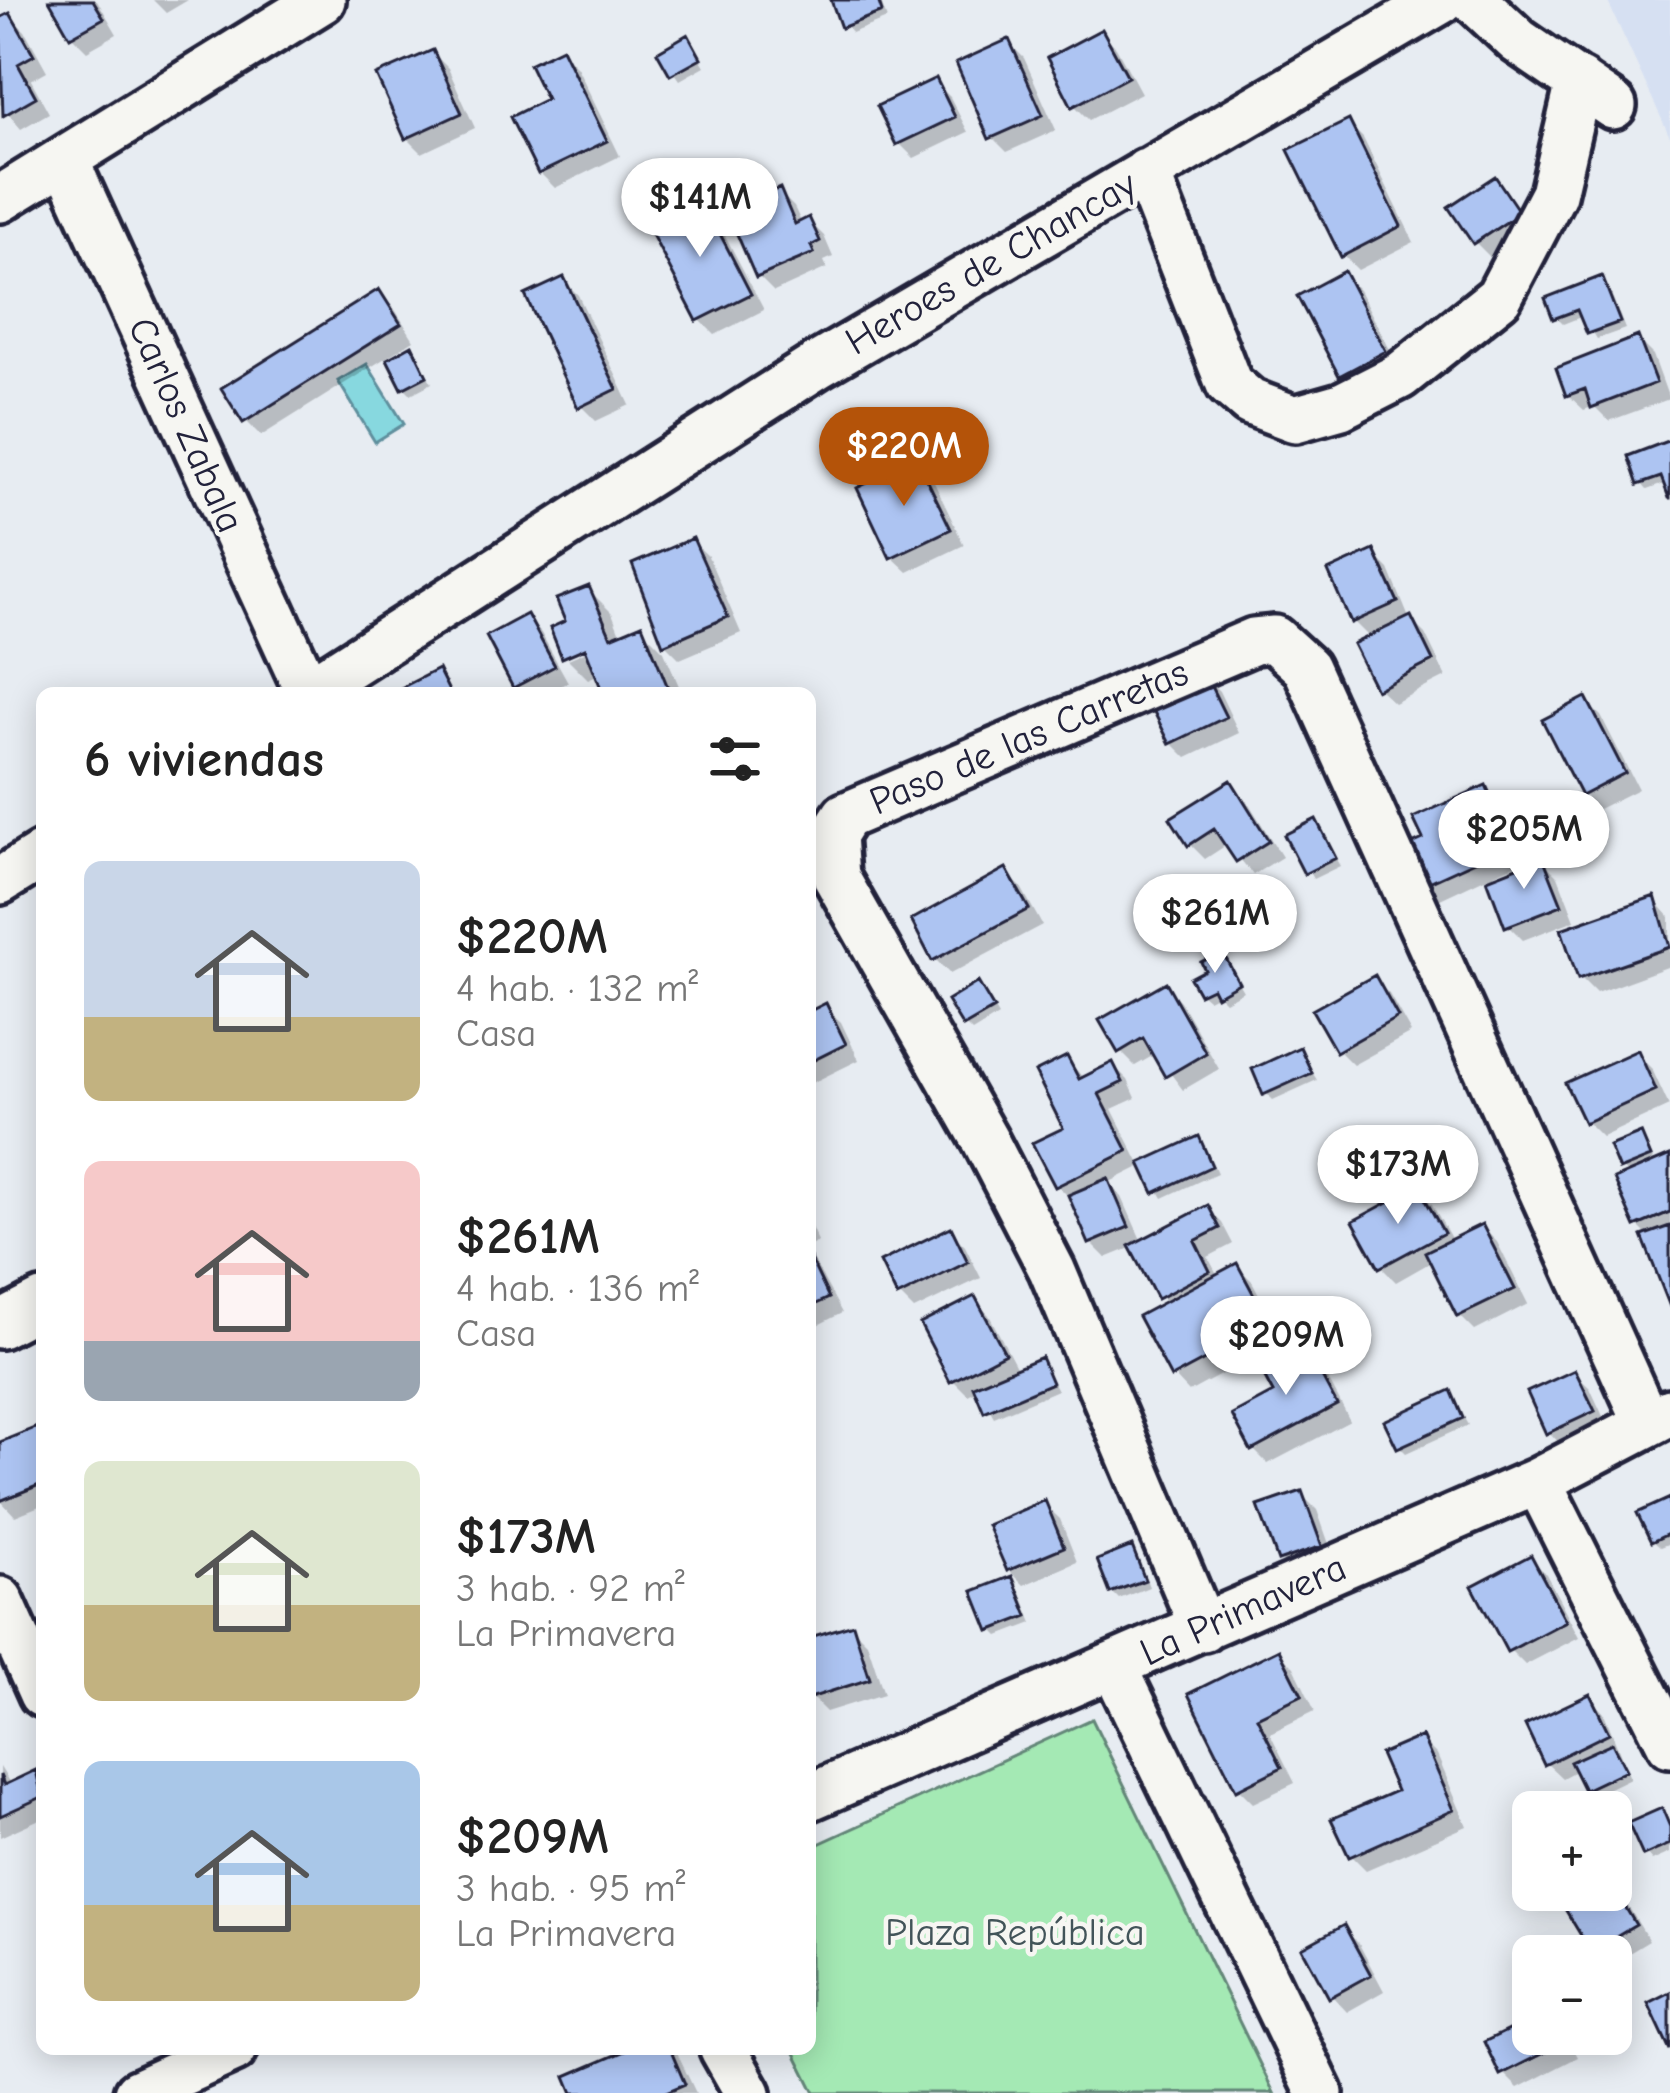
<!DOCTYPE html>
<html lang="es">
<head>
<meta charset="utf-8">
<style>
	:root { --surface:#fff; --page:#f2f2f2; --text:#222; --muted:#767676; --accent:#b45309 }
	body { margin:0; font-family:"Comic Neue",sans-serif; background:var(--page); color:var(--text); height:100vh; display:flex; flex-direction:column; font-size:45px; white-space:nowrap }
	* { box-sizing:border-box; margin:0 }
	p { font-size:39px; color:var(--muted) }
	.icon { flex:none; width:66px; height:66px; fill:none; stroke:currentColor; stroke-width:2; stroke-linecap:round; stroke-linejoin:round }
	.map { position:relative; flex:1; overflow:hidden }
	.details { position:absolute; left:36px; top:687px; width:780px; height:1368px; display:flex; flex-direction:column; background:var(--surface); border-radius:18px; box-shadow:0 6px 30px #0003 }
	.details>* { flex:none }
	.tools { position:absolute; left:1512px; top:1791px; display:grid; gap:24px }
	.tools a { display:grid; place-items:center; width:120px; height:120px; border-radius:18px; background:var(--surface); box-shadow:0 6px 30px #0003; font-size:60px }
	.price { position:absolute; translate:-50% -102px; padding:0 27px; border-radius:42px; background:#fff; color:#222; font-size:39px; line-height:78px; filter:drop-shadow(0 3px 6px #0008) }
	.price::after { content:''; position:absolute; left:50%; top:72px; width:36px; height:27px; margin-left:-18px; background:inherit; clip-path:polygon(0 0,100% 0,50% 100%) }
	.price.current { background:var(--accent); color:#fff }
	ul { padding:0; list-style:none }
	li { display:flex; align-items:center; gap:36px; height:300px; padding:0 48px }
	li span { display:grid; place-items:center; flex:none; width:336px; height:240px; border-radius:18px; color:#555 }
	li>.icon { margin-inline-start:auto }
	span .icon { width:144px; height:144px; fill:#fffc; stroke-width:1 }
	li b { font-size:51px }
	h2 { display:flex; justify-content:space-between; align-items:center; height:144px; padding:0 48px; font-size:51px }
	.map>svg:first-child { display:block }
	.built { fill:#d6e0f2 }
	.green { fill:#a4e9b4; stroke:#638678; stroke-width:3 }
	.water { fill:#87d8df; stroke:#5f8f9d; stroke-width:3 }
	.shadow { fill:#0003 }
	.building { fill:#adc4f2; stroke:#22223b; stroke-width:3 }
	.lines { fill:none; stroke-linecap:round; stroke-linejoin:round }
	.street-casing { stroke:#22223b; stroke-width:54 }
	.street { stroke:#f6f6f2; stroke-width:45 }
	.labels { text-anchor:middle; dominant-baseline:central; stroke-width:9; stroke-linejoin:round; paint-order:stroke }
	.street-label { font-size:39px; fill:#22223b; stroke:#f6f6f2 }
	.park-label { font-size:39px; fill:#425459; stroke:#f6f6f2 }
</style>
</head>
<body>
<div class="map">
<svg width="1670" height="2093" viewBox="0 0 1670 2093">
	<rect width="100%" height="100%" fill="#e7ecf2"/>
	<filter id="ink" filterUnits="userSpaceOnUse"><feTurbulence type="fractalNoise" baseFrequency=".00833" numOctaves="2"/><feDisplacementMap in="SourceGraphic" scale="24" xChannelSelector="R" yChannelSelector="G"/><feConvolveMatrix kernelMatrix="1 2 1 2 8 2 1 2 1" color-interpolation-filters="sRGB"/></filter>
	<g filter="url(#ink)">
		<path class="built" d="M 1607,0 L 1670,0 L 1670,137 Z"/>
		<path class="green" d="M 1092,1719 L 1274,2093 L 815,2093 L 793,2049 L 810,2049 L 810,1848 Z"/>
		<path class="water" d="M 367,364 L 404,424 L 375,442 L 338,381 Z"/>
		<path class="shadow" d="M 52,0 L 97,0 L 117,34 L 87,51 L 72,36 Z
			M 153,0 L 188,0 L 166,13 Z
			M 834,0 L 880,0 L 887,19 L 851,33 Z
			M 10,16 L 25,31 L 47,71 L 31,80 L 49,113 L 21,129 L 0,104 L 0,22 Z
			M 1101,32 L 1116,47 L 1141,93 L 1089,120 L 1074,105 Z
			M 687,38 L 705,66 L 680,80 L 661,53 Z
			M 1009,43 L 1024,58 L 1056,130 L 1007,152 L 992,137 Z
			M 562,52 L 577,67 L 620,156 L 555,188 L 540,173 L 550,100 Z
			M 433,53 L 448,68 L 475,128 L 422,153 L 407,138 Z
			M 935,82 L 950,97 L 968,132 L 914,158 L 899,143 Z
			M 1348,123 L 1363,138 L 1414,242 L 1358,270 L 1343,255 Z
			M 1495,180 L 1533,229 L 1490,257 L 1475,242 Z
			M 779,192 L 794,207 L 802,224 L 809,221 L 824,236 L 833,257 L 824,261 L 827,268 L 774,292 L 759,277 Z
			M 701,203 L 716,218 L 764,310 L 715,335 L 700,320 Z
			M 1344,275 L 1359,290 L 1399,367 L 1357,389 L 1342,374 Z
			M 1601,279 L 1608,286 L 1625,329 L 1597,339 L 1583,316 L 1563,324 L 1556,317 Z
			M 563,280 L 578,295 L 630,405 L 596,421 L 581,406 Z
			M 379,293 L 394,308 L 414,340 L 261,436 L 246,421 Z
			M 1638,340 L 1653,355 L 1669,399 L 1609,421 L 1594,406 L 1584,410 L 1568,395 Z
			M 412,349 L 432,383 L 411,394 L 404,387 Z
			M 1670,444 L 1670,492 L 1666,483 L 1647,490 L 1641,483 Z
			M 917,463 L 932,478 L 964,545 L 908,572 L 892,557 Z
			M 692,541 L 708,556 L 741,633 L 680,659 L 665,644 Z
			M 1374,554 L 1389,569 L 1409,618 L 1425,634 L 1446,677 L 1394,703 L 1378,688 L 1371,639 L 1353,621 Z
			M 589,590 L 612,613 L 621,636 L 641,628 L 664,651 L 682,693 L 607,693 L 599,674 L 588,679 L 568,659 L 600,645 L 569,623 Z
			M 526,617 L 541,633 L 568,682 L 547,693 L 522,693 L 516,686 Z
			M 1204,676 L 1219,691 L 1239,733 L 1187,758 L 1172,743 Z
			M 1585,701 L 1601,716 L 1638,789 L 1598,809 L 1583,794 Z
			M 1231,784 L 1246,799 L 1282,857 L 1253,875 L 1228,844 L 1205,859 L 1190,844 Z
			M 1485,789 L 1500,804 L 1525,860 L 1494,874 L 1496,879 L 1542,861 L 1558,876 L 1575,920 L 1523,940 L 1508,925 L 1489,876 L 1436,901 L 1405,850 L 1427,840 Z
			M 1315,823 L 1340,866 L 1313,879 L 1288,837 Z
			M 1005,872 L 1021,887 L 1042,925 L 950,974 L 935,959 Z
			M 1654,899 L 1670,917 L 1670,966 L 1596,993 L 1581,978 Z
			M 1221,954 L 1243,991 L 1225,1001 L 1218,994 L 1208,999 L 1201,993 Z
			M 1374,979 L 1389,994 L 1411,1033 L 1353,1065 L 1338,1050 Z
			M 1165,986 L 1180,1001 L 1219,1069 L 1183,1090 L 1156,1054 L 1135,1066 L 1120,1051 Z
			M 984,993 L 998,1016 L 972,1032 L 965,1025 Z
			M 825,1007 L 841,1022 L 859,1060 L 810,1084 L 810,1015 Z
			M 1299,1051 L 1317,1080 L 1273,1100 L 1266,1093 Z
			M 1637,1054 L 1652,1069 L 1669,1106 L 1602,1137 L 1587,1122 Z
			M 1067,1059 L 1084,1079 L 1113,1065 L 1128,1080 L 1136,1098 L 1112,1109 L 1141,1166 L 1198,1139 L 1205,1146 L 1217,1173 L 1163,1198 L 1144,1165 L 1108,1183 L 1122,1197 L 1142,1242 L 1207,1208 L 1222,1223 L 1233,1244 L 1208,1257 L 1218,1276 L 1237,1266 L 1252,1281 L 1283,1341 L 1189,1392 L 1174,1376 L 1166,1304 L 1133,1247 L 1106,1258 L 1091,1243 L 1074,1202 L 1058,1186 L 1036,1144 L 1067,1130 Z
			M 1383,1137 L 1410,1178 L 1376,1198 L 1369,1191 Z
			M 1640,1137 L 1656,1165 L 1670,1158 L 1670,1299 L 1649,1237 L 1638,1226 L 1629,1176 L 1622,1168 Z
			M 1417,1189 L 1432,1204 L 1453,1242 L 1482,1227 L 1497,1242 L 1528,1304 L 1475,1331 L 1460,1316 L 1433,1261 L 1396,1282 L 1381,1267 Z
			M 810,1225 L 818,1242 L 810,1246 Z
			M 950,1231 L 965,1246 L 981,1278 L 914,1310 L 899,1295 Z
			M 810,1254 L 842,1313 L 810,1329 Z
			M 974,1299 L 989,1315 L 1018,1370 L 1040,1360 L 1057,1390 L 994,1417 L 978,1390 L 968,1395 L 953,1380 Z
			M 1304,1347 L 1319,1362 L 1350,1421 L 1268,1464 L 1253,1449 Z
			M 1574,1373 L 1590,1388 L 1608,1427 L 1564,1448 L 1549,1432 Z
			M 1450,1394 L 1468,1425 L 1406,1453 L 1399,1446 Z
			M 42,1428 L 42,1505 L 15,1516 L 0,1500 L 0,1445 Z
			M 1301,1494 L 1317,1510 L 1335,1561 L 1296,1575 L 1281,1560 Z
			M 1670,1502 L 1670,1543 L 1660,1547 L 1653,1541 Z
			M 1044,1504 L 1060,1519 L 1077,1562 L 1024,1585 L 1009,1570 Z
			M 1131,1550 L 1138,1557 L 1149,1587 L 1119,1599 L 1112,1592 Z
			M 1531,1559 L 1546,1574 L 1579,1637 L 1525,1665 L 1510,1650 Z
			M 1015,1578 L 1033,1623 L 999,1636 L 992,1629 L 977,1593 Z
			M 852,1627 L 867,1642 L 884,1694 L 826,1712 L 810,1696 L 810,1640 Z
			M 1279,1652 L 1294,1667 L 1315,1711 L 1270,1733 L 1295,1783 L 1253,1803 L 1238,1788 L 1192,1695 Z
			M 1589,1697 L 1604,1713 L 1630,1778 L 1593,1796 L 1577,1770 L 1562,1778 L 1546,1763 Z
			M 1422,1740 L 1437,1755 L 1467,1826 L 1366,1870 L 1351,1855 L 1400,1792 Z
			M 0,1767 L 11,1785 L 36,1774 L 42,1780 L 42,1818 L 0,1837 Z
			M 1661,1811 L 1670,1823 L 1670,1853 L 1652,1861 L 1646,1854 Z
			M 1611,1885 L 1622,1896 L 1649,1941 L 1611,1964 L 1611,1956 L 1599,1956 L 1593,1950 L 1592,1890 L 1611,1890 Z
			M 1343,1928 L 1359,1944 L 1384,1991 L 1347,2012 L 1332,1996 Z
			M 1533,2021 L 1533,2034 L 1566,2034 L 1578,2057 L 1518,2088 L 1503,2073 Z
			M 636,2049 L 675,2049 L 696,2093 L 577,2093 Z"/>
		<path class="building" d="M 49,0 L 93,0 L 104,18 L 70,37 Z
			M 831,0 L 878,0 L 882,12 L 841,28 Z
			M 10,13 L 34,55 L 18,64 L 36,97 L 3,116 L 0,18 Z
			M 1102,29 L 1128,77 L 1072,107 L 1047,58 Z
			M 688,34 L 701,58 L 670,75 L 657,52 Z
			M 1009,39 L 1043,115 L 989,139 L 956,63 Z
			M 562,48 L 607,141 L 538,174 L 510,117 L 546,99 L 529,64 Z
			M 433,50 L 462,113 L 405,139 L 376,75 Z
			M 936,78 L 955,117 L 896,145 L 877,106 Z
			M 1349,120 L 1401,226 L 1341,257 L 1288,150 Z
			M 1495,176 L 1520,213 L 1473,244 L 1448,207 Z
			M 780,188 L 795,224 L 809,217 L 820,241 L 811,246 L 814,253 L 756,278 L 727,211 Z
			M 702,199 L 751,294 L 697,321 L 648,227 Z
			M 1344,271 L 1386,351 L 1339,376 L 1297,296 Z
			M 1602,276 L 1620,322 L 1587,334 L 1577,310 L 1553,319 L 1545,298 Z
			M 564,277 L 617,389 L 578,408 L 525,295 Z
			M 379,289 L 401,324 L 243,423 L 221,388 Z
			M 1638,336 L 1656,383 L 1591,408 L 1585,389 L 1566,396 L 1556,368 Z
			M 412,345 L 427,376 L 402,389 L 387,359 Z
			M 1670,440 L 1670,498 L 1669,498 L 1661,477 L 1638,485 L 1628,456 Z
			M 917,459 L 951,529 L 890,558 L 857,488 Z
			M 693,538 L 728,617 L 663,645 L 632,564 Z
			M 1374,550 L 1398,602 L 1351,623 L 1328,571 Z
			M 589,586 L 611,637 L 642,624 L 669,690 L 603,693 L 585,648 L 562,658 L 550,628 L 565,621 L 556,599 Z
			M 527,614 L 555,666 L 513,688 L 486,636 Z
			M 1411,616 L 1433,661 L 1376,690 L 1353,644 Z
			M 438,669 L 450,693 L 391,693 Z
			M 1204,672 L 1226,717 L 1170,744 L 1148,700 Z
			M 1586,697 L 1625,773 L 1581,796 L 1542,720 Z
			M 1231,780 L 1269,841 L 1236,862 L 1214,829 L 1188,846 L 1170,818 Z
			M 1486,785 L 1512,844 L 1418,887 L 1401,849 L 1423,839 L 1413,818 Z
			M 1316,819 L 1336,858 L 1304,874 L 1284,835 Z
			M 1543,857 L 1562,905 L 1505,927 L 1487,879 Z
			M 1006,868 L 1029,909 L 932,961 L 911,920 Z
			M 1655,896 L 1670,947 L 1578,979 L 1561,929 Z
			M 1222,951 L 1239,983 L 1216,996 L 1212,988 L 1199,994 L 1190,978 L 1205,970 L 1201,962 Z
			M 1375,975 L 1398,1017 L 1336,1052 L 1312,1010 Z
			M 978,982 L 994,1009 L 963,1027 L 947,1001 Z
			M 1166,982 L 1206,1053 L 1165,1077 L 1143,1038 L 1118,1053 L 1099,1020 Z
			M 826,1003 L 846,1044 L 810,1062 L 810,1011 Z
			M 1300,1047 L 1312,1073 L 1263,1095 L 1252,1069 Z
			M 1638,1050 L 1656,1090 L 1584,1123 L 1565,1083 Z
			M 1067,1056 L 1079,1079 L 1113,1062 L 1123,1082 L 1099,1094 L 1128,1151 L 1055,1187 L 1032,1143 L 1063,1128 L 1035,1072 Z
			M 1641,1133 L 1651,1157 L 1619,1170 L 1609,1146 Z
			M 1383,1134 L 1405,1171 L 1367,1193 L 1352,1168 L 1372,1156 L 1365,1145 Z
			M 1199,1136 L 1212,1166 L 1154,1193 L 1140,1163 Z
			M 1670,1155 L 1670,1212 L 1635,1227 L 1614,1179 Z
			M 1108,1178 L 1129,1227 L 1089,1244 L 1068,1195 Z
			M 1418,1186 L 1444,1233 L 1379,1268 L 1353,1221 Z
			M 1208,1205 L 1220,1228 L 1195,1241 L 1210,1271 L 1157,1299 L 1129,1246 Z
			M 1482,1224 L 1515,1289 L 1457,1317 L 1425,1252 Z
			M 1670,1226 L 1670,1307 L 1642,1236 Z
			M 951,1227 L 968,1262 L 897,1297 L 880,1262 Z
			M 810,1258 L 829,1298 L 810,1307 Z
			M 1237,1263 L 1270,1325 L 1171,1378 L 1138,1316 Z
			M 975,1296 L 1005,1353 L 950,1382 L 920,1324 Z
			M 1304,1343 L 1337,1405 L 1251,1451 L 1232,1415 L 1273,1393 L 1259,1367 Z
			M 1041,1357 L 1052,1383 L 984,1412 L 973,1386 Z
			M 1575,1370 L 1595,1411 L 1546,1434 L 1527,1392 Z
			M 1451,1390 L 1463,1418 L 1397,1448 L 1384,1421 Z
			M 42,1425 L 42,1484 L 0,1501 L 0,1442 Z
			M 1302,1491 L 1322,1546 L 1278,1561 L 1258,1506 Z
			M 1670,1498 L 1670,1533 L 1651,1542 L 1637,1513 Z
			M 1045,1500 L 1064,1547 L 1007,1571 L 987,1525 Z
			M 1132,1546 L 1145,1580 L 1110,1593 L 1097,1560 Z
			M 1531,1555 L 1566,1621 L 1507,1652 L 1472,1586 Z
			M 1012,1576 L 1028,1616 L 989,1631 L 973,1591 Z
			M 853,1624 L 870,1679 L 810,1698 L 810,1637 Z
			M 1279,1649 L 1302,1695 L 1257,1717 L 1282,1767 L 1236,1790 L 1188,1694 Z
			M 1590,1694 L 1609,1733 L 1544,1765 L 1525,1725 Z
			M 1422,1736 L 1454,1810 L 1349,1857 L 1331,1819 L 1396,1791 L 1380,1754 Z
			M 1612,1743 L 1626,1770 L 1584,1790 L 1570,1762 Z
			M 36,1770 L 42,1797 L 0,1816 L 0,1775 L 4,1785 Z
			M 1662,1808 L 1670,1827 L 1670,1844 L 1643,1856 L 1628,1823 Z
			M 1611,1883 L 1636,1925 L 1591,1952 L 1562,1904 L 1586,1890 L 1611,1890 Z
			M 1344,1925 L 1371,1975 L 1329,1998 L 1302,1948 Z
			M 1670,1992 L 1670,2050 L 1648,2003 Z
			M 1533,2018 L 1533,2034 L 1561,2034 L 1565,2042 L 1500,2075 L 1484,2042 Z
			M 629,2049 L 670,2049 L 685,2084 L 664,2093 L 573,2093 L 566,2076 Z"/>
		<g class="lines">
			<defs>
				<path id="street" d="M 1474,0 L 1518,41 L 1613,106
					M 65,159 L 308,691
					M 1146,172 L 1229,384 L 1250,402 L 1295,419 L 1341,406 L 1400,376 L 1499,297 L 1553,194 L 1579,82
					M 0,199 L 322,0
					M 305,693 L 818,365 L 1442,0
					M 0,881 L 42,855
					M 0,1325 L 42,1303
					M 1538,1481 L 1670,1744
					M 0,1600 L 42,1694
					M 1203,1628 L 1052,1270 L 985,1140 L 836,877 L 833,835 L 845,816 L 1254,641 L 1274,639 L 1306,668 L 1647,1423
					M 1115,1668 L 1320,2093
					M 810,1797 L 1538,1481 L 1670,1412
					M 723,2049 L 748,2093
					M 137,2093 L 234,2049"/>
			</defs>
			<use href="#street" class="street-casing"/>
			<use href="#street" class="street"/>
		</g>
	</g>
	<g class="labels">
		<g class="street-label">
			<text transform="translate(991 263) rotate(-30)">Heroes de Chancay</text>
			<text transform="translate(186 425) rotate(66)">Carlos Zabala</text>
			<text transform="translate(1029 737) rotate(-23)">Paso de las Carretas</text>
			<text transform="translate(1243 1610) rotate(-24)">La Primavera</text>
		</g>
		<g class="park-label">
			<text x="1015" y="1932">Plaza República</text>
		</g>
	</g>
</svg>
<div class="tools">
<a>+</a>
<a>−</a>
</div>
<b class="price" style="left:700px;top:260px">$141M</b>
<b class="price current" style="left:904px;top:509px">$220M</b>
<b class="price" style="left:1524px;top:892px">$205M</b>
<b class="price" style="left:1215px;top:976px">$261M</b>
<b class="price" style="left:1398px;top:1227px">$173M</b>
<b class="price" style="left:1286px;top:1398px">$209M</b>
<section class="details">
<h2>6 viviendas<svg class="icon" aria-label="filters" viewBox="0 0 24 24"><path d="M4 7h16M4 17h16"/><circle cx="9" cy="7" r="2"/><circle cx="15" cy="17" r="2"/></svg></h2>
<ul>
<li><span style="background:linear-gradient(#c9d6e8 65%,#c2b280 0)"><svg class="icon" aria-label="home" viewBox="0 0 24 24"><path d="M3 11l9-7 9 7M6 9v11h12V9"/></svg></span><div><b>$220M</b><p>4 hab. · 132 m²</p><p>Casa</p></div></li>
<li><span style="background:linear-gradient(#f6c9c9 75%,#9aa5b1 0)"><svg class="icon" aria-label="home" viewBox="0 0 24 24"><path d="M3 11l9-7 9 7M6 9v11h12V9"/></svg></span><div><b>$261M</b><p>4 hab. · 136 m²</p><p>Casa</p></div></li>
<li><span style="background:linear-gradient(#dfe7d0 60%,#c2b280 0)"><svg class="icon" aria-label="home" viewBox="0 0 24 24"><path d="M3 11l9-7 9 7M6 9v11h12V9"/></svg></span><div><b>$173M</b><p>3 hab. · 92 m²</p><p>La Primavera</p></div></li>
<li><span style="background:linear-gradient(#a9c7e8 60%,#c2b280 0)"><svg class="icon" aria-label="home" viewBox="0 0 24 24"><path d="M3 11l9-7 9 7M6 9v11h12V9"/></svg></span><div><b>$209M</b><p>3 hab. · 95 m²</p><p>La Primavera</p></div></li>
</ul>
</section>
</div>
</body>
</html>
